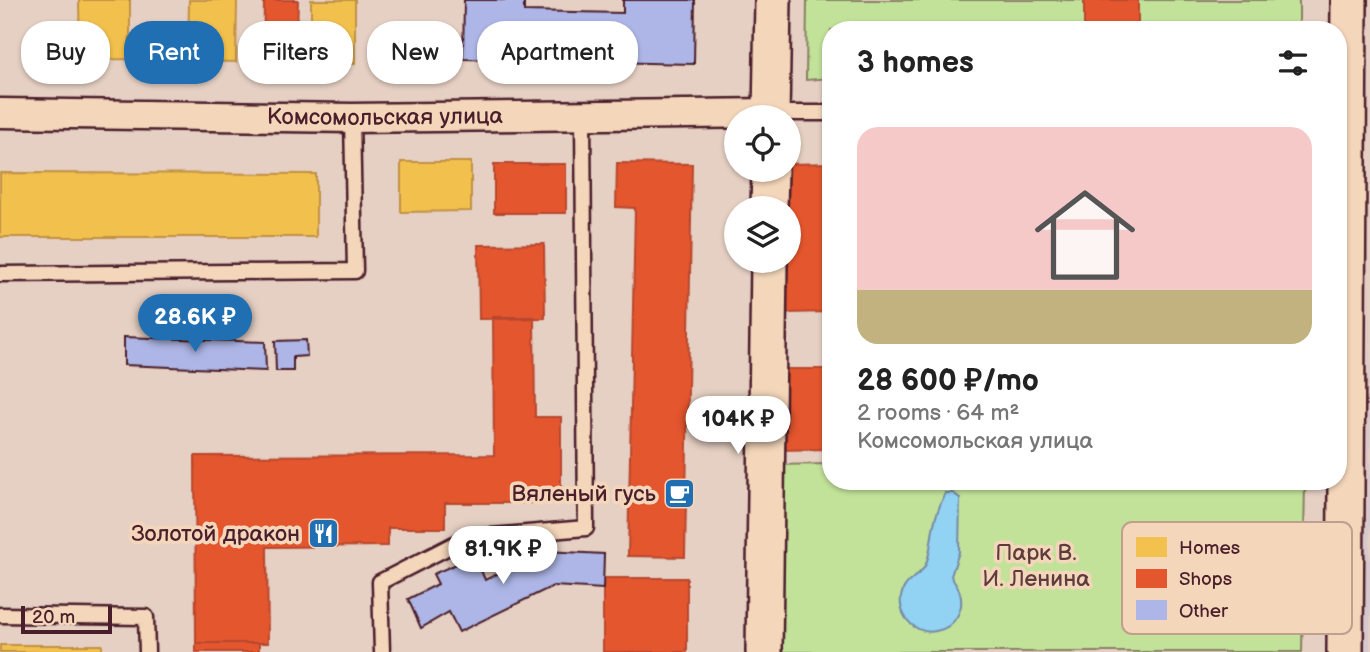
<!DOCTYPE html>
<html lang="en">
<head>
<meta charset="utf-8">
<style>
	:root { --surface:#fff; --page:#f2f2f2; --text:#222; --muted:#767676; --line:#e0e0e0; --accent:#1f6fb2 }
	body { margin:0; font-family:"Balsamiq Sans",sans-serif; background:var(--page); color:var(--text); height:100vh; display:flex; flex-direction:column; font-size:26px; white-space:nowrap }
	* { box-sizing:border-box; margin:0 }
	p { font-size:23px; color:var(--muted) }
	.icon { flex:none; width:38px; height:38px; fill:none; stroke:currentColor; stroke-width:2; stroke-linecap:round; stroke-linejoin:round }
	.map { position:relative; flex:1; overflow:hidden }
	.sheet { position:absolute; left:822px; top:21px; width:525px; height:469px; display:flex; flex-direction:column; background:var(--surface); border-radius:28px; box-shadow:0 2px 5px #0004 }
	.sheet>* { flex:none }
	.top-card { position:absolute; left:21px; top:21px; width:665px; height:63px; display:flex; gap:14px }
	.fabs { position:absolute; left:724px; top:105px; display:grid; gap:14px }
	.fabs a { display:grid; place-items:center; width:77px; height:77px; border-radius:50%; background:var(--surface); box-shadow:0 2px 5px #0004; font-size:35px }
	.scale { position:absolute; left:21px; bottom:18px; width:91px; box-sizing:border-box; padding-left:7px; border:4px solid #4a1f2b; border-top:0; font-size:19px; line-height:24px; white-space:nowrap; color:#4a1f2b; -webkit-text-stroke:5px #f4d6ba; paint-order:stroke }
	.price { position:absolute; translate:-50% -60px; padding:0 16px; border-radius:24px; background:#fff; color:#222; font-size:23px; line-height:46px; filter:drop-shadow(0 2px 4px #0008) }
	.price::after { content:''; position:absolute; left:50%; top:42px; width:21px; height:16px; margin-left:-10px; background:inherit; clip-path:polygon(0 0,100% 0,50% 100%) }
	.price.selected { background:var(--accent); color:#fff }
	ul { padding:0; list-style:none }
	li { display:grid; align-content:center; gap:14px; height:371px; padding:0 35px }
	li+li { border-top:2px solid var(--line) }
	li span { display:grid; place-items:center; height:217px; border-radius:21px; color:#555 }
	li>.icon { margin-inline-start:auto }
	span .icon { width:126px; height:126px; fill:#fffc; stroke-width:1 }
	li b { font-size:30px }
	h2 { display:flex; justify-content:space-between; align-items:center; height:84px; padding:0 35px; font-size:30px }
	.pill { padding:0 24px; border-radius:28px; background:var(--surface); box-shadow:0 2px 5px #0004; font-size:24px; line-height:63px }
	.pill.selected { background:var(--accent); color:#fff }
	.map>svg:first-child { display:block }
	.built { fill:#d5c8ce }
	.green { fill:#c2e29a; stroke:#868062; stroke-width:2 }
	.water { fill:#92d2f3; stroke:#758aa3; stroke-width:2 }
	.homes { fill:#f2c14e; stroke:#c09044; stroke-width:2 }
	.shops { fill:#e4572e; stroke:#b6462d; stroke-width:2 }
	.building { fill:#adb6e6; stroke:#4a1f2b; stroke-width:2 }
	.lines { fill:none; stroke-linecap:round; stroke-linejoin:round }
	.service-casing { stroke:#4a1f2b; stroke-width:19 }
	.minor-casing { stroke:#4a1f2b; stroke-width:33 }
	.tertiary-casing { stroke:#4a1f2b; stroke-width:40 }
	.service { stroke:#f4d6ba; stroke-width:14 }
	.minor { stroke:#f4d6ba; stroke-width:28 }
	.tertiary { stroke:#f4d6ba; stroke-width:35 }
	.labels { text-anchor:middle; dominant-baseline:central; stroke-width:7; stroke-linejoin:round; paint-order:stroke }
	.street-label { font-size:23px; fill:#4a1f2b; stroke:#f4d6ba }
	.poi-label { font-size:23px; fill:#4a1f2b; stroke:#f4d6ba; text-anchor:end }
	.park-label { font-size:23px; fill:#5c3c3c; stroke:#f4d6ba }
	.key { fill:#f4d6ba; stroke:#c19f8f; stroke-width:2 }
	.key-label { font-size:19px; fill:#4a1f2b }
</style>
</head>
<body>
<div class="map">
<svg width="1370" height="652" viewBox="0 0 1370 652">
	<rect width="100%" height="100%" fill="#e6d0c3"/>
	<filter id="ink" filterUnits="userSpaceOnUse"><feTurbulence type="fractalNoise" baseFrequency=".0143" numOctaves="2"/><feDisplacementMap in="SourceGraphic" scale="14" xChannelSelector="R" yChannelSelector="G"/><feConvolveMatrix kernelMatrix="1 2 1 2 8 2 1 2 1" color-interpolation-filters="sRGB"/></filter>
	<g filter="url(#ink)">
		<path class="built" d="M 1370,263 L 1370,652 L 1365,652 Z"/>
		<path class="green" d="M 807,0 L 1299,0 L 1299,30 L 831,30 L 831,78 L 806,80 Z
			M 831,464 L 831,481 L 1305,481 L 1302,652 L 769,652 L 770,465 Z"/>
		<path class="water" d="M 945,493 L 953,493 L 960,498 L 959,552 L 951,576 C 953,581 957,585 959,590 C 966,608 955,628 936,631 C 913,636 894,611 903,590 C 907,579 920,576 925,566 C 931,554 931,537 934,524 C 936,514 941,503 945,493 Z"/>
		<path class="homes" d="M 79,0 L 130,0 L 130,59 L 80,60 Z
			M 189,0 L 237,0 L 236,62 L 188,61 Z
			M 311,0 L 355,0 L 355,64 L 311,64 Z
			M 401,162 L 471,162 L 471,211 L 401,212 Z
			M 0,173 L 316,174 L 316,237 L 0,237 Z
			M 0,645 L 102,645 L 102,652 L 0,652 Z"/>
		<path class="shops" d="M 264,0 L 298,0 L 296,63 L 263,62 Z
			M 1084,0 L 1138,0 L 1138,30 L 1084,30 Z
			M 617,163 L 692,164 L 685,557 L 628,556 L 635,208 L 616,207 Z
			M 831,163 L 831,312 L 786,313 L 785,261 L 789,261 L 789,208 L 784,208 L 784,170 L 789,170 L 789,164 Z
			M 494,164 L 566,164 L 566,213 L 494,213 Z
			M 544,244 L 545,318 L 479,319 L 478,245 Z
			M 493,317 L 534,317 L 535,417 L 561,417 L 561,503 L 445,503 L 445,528 L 388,528 L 388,546 L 267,547 L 268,643 L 196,643 L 195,456 L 494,455 Z
			M 779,369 L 831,369 L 831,449 L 779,450 Z
			M 603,578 L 687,578 L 687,652 L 603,652 Z
			M 196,643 L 259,643 L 259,652 L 196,652 Z"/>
		<path class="building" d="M 464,0 L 524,0 L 524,11 L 623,13 L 623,0 L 695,0 L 694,64 L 463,59 Z
			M 124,337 L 265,342 L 266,371 L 124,365 Z
			M 306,340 L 307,356 L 293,357 L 293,371 L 276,371 L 275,341 Z
			M 545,551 L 604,554 L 603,589 L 553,586 L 459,632 L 449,612 L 421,628 L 408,599 L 438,584 L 433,574 L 475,556 L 485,580 Z"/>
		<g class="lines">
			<defs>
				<path id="service" d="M 772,113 L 831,113
					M 0,274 L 355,271 L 352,118
					M 0,615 L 146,617 L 147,652
					M 382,652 L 380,582 L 466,538 L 586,528 L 583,115"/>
				<g id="minor">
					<path id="s1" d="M 0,113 L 352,118 L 771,113"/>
				</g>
				<path id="tertiary" d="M 771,117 L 773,0
					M 769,208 L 770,170
					M 764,652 L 769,261
					M 1345,652 L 1349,0"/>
			</defs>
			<use href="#service" class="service-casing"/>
			<use href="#minor" class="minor-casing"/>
			<use href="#tertiary" class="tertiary-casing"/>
			<use href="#service" class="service"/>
			<use href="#minor" class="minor"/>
			<use href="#tertiary" class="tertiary"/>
		</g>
	</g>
	<defs>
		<symbol id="cafe-square" viewBox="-11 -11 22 22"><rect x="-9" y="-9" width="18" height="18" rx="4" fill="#1f6fb2" stroke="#f4d6ba"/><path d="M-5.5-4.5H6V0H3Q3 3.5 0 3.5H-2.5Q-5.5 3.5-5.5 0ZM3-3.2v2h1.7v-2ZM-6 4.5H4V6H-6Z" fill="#fff"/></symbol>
		<symbol id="restaurant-square" viewBox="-11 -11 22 22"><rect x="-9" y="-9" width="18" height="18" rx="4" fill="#1f6fb2" stroke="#f4d6ba"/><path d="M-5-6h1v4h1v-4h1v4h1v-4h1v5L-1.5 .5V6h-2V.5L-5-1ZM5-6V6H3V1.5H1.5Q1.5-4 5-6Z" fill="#fff"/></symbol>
	</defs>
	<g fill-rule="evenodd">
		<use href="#cafe-square" x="662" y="476" width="35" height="35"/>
		<use href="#restaurant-square" x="306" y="516" width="35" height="35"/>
	</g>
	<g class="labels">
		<g class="street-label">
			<text stroke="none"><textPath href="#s1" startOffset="385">Комсомольская улица</textPath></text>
		</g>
		<g class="poi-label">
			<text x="656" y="494">Вяленый гусь</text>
			<text x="300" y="534">Золотой дракон</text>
		</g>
		<g class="park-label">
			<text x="1036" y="553">Парк В.<tspan x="1036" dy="26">И. Ленина</tspan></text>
		</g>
	</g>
	<rect x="1122" y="522" width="230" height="112" rx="10" class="key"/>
	<rect x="1136" y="537" width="31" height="20" fill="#f2c14e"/>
	<rect x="1136" y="569" width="31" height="19" fill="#e4572e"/>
	<rect x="1136" y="600" width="31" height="20" fill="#adb6e6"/>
	<g class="key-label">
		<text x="1179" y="554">Homes</text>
		<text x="1179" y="585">Shops</text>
		<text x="1179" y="617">Other</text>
	</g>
</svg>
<div class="fabs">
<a><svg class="icon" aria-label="locate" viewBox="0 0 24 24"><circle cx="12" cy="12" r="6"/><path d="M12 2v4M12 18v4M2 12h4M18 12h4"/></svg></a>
<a><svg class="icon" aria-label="layers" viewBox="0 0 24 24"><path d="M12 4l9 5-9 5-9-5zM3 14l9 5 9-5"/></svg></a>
</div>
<div class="scale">20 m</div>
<b class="price selected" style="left:195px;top:354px">28.6K ₽</b>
<b class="price" style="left:738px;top:456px">104K ₽</b>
<b class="price" style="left:503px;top:586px">81.9K ₽</b>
<div class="top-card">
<a class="pill">Buy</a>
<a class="pill selected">Rent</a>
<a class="pill">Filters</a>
<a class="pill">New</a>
<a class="pill">Apartment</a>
</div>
<section class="sheet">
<h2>3 homes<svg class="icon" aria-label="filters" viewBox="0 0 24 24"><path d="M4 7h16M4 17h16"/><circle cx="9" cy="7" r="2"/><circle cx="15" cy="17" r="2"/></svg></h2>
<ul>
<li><span style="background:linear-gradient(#f6c9c9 75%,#c2b280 0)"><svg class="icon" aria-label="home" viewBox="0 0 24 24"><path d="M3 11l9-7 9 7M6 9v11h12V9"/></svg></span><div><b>28 600 ₽/mo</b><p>2 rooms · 64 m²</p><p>Комсомольская улица</p></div></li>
</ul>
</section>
</div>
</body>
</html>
